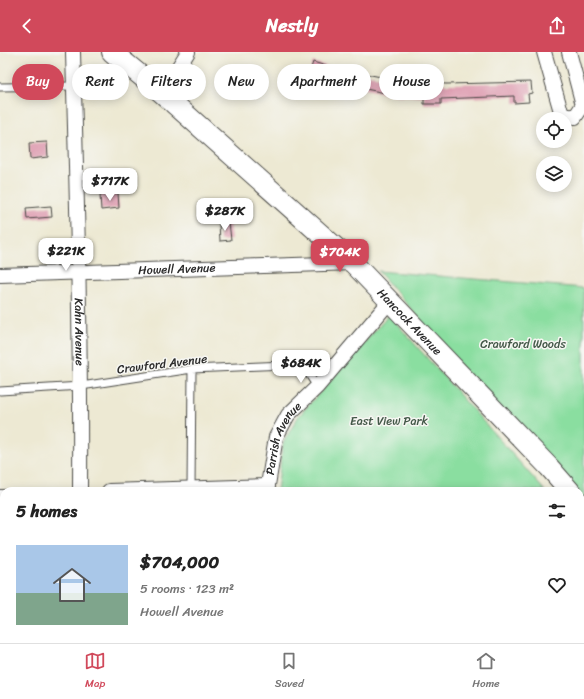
<!DOCTYPE html>
<html lang="en">
<head>
<meta charset="utf-8">
<style>
	:root { --surface:#fff; --page:#f6f6f6; --text:#222; --muted:#767676; --line:#e0e0e0; --accent:#d1495b }
	body { margin:0; font-family:Sriracha,sans-serif; background:var(--page); color:var(--text); height:100vh; display:flex; flex-direction:column; font-size:15px; white-space:nowrap }
	* { box-sizing:border-box; margin:0 }
	p { font-size:13px; color:var(--muted) }
	.icon { flex:none; width:22px; height:22px; fill:none; stroke:currentColor; stroke-width:2; stroke-linecap:round; stroke-linejoin:round }
	.map { position:relative; flex:1; overflow:hidden }
	.drawer { position:absolute; left:0px; top:435px; width:584px; height:156px; display:flex; flex-direction:column; background:var(--surface); border-radius:12px 12px 0 0; box-shadow:0 2px 10px #0003 }
	.drawer>* { flex:none }
	.guide { position:absolute; left:12px; top:12px; width:560px; height:36px; display:flex; gap:8px }
	.fabs { position:absolute; left:536px; top:60px; display:grid; gap:8px }
	.fabs a { display:grid; place-items:center; width:36px; height:36px; border-radius:50%; background:var(--surface); box-shadow:0 2px 10px #0003; font-size:20px }
	.price { position:absolute; translate:-50% -34px; padding:0 9px; border-radius:8px; background:#fff; color:#222; font-size:13px; line-height:26px; filter:drop-shadow(0 1px 2px #0008) }
	.price::after { content:''; position:absolute; left:50%; top:24px; width:12px; height:9px; margin-left:-6px; background:inherit; clip-path:polygon(0 0,100% 0,50% 100%) }
	.price.current { background:var(--accent); color:#fff }
	ul { padding:0; list-style:none }
	li { display:flex; align-items:center; gap:12px; height:100px; padding:0 16px }
	li+li { border-top:1px solid var(--line) }
	li span { display:grid; place-items:center; flex:none; width:112px; height:80px; border-radius:0px; color:#555 }
	li>.icon { margin-inline-start:auto }
	span .icon { width:48px; height:48px; fill:#fffc; stroke-width:1 }
	li b { font-size:17px }
	h2 { display:flex; justify-content:space-between; align-items:center; height:48px; padding:0 16px; font-size:17px }
	.chip { padding:0 14px; border-radius:18px; background:var(--surface); box-shadow:0 2px 10px #0003; font-size:14px; line-height:36px }
	.chip.current { background:var(--accent); color:#fff }
	header { display:flex; justify-content:space-between; align-items:center; height:52px; padding:0 16px; background:var(--accent); color:#fff; font-size:18px; font-weight:800 }
	.menu { display:flex; justify-content:space-around; align-items:center; height:56px; border-top:1px solid var(--line); background:var(--surface); font-size:11px; color:var(--muted) }
	.menu a { display:grid; justify-items:center; gap:2px }
	.menu .current { color:var(--accent) }
	.map>svg:first-child { display:block }
	.green { fill:#8adea0; stroke:#5a8466 }
	.building { fill:#db91a8 }
	.lines { fill:none; stroke-linecap:round; stroke-linejoin:round }
	.lane-casing { stroke:#484844; stroke-width:9 }
	.street-casing { stroke:#484844; stroke-width:16 }
	.secondary-casing { stroke:#484844; stroke-width:22 }
	.lane { stroke:#fff; stroke-width:7 }
	.street { stroke:#fff; stroke-width:14 }
	.secondary { stroke:#fff; stroke-width:20 }
	.labels { text-anchor:middle; dominant-baseline:central; stroke-width:3; stroke-linejoin:round; paint-order:stroke }
	.street-label { font-size:12px; fill:#2b2b2b; stroke:#f6f6f2 }
	.park-label { font-size:12px; fill:#435848; stroke:#f6f6f2 }
</style>
</head>
<body>
<header><svg class="icon" aria-label="back" viewBox="0 0 24 24"><path d="M15 5l-7 7 7 7"/></svg>Nestly<svg class="icon" aria-label="share" viewBox="0 0 24 24"><path d="M12 15V3M7 8l5-5 5 5M5 13v7h14v-7"/></svg></header>
<div class="map">
<svg width="584" height="591" viewBox="0 0 584 591">
	<rect width="100%" height="100%" fill="#f6f6f2"/>
	<filter id="ink" filterUnits="userSpaceOnUse"><feTurbulence type="fractalNoise" baseFrequency=".025" numOctaves="2"/><feDisplacementMap in="SourceGraphic" scale="8" xChannelSelector="R" yChannelSelector="G"/><feConvolveMatrix kernelMatrix="1 2 1 2 8 2 1 2 1" color-interpolation-filters="sRGB"/></filter>
	<filter id="wash" filterUnits="userSpaceOnUse"><feTurbulence type="fractalNoise" baseFrequency=".012" numOctaves="4" result="noise"/><feDisplacementMap in="SourceGraphic" scale="16" xChannelSelector="R" yChannelSelector="G"/><feGaussianBlur stdDeviation="0.9" result="paint"/><feColorMatrix in="noise" values="0 0 0 0 0 0 0 0 0 0 0 0 0 0 0 0 0 1.4 0 .05"/><feComposite in="paint" operator="in"/></filter>
	<g filter="url(#wash)">
		<rect width="100%" height="100%" fill="#ede9d3"/>
		<path class="green" d="M 378,219 L 584,236 L 584,457 L 580,452 L 580,439 L 569,439 Z
			M 389,263 L 545,439 L 277,439 L 283,391 L 298,365 Z
			M 580,478 L 584,483 L 584,591 L 272,591 L 272,587 L 580,587 Z"/>
		<g id="blocks">
			<path class="building" d="M 313,10 L 343,19 L 344,16 L 361,21 L 386,26 L 386,27 L 414,30 L 414,31 L 447,32 L 531,30 L 532,41 L 528,42 L 529,50 L 514,51 L 514,44 L 441,47 L 441,52 L 424,52 L 424,45 L 395,43 L 356,35 L 327,27 L 326,30 L 308,25 Z
				M 47,90 L 48,105 L 30,107 L 29,91 Z
				M 118,141 L 119,156 L 101,158 L 100,143 Z
				M 51,154 L 52,165 L 27,167 L 26,156 Z
				M 229,170 L 231,188 L 220,189 L 219,171 Z"/>
		</g>
	</g>
	<g filter="url(#ink)">
		<use href="#blocks" fill-opacity="0" stroke="#484844" stroke-width="1"/>
		<g class="lines">
			<defs>
				<path id="lane" d="M 0,35 L 74,34
					M 0,339 L 81,334 L 192,317 L 286,313 L 305,316 L 317,335
					M 191,437 L 192,317
					M 580,577 L 584,581
					M 175,587 L 175,591
					M 445,587 L 463,587"/>
				<g id="street">
					<path id="s1" d="M 73,0 C 77,146 81,293 80,439"/>
					<path d="M 544,0 L 562,63 L 575,65 L 583,53 L 569,0"/>
					<path d="M 162,41 L 188,0"/>
					<path id="s2" d="M 0,223 L 353,211"/>
					<path d="M 109,439 L 268,434"/>
					<path id="s3" d="M 267,439 L 276,385 L 288,363 L 317,335 L 390,249"/>
					<path d="M 0,445 L 4,445"/>
					<path d="M 85,587 L 85,591"/>
					<path d="M 264,587 L 264,591"/>
				</g>
				<g id="secondary">
					<path id="s4" d="M 112,0 L 162,41 L 353,211 L 549,415 L 570,439"/>
					<path d="M 580,451 L 584,455"/>
				</g>
			</defs>
			<use href="#lane" class="lane-casing"/>
			<use href="#street" class="street-casing"/>
			<use href="#secondary" class="secondary-casing"/>
			<use href="#lane" class="lane"/>
			<use href="#street" class="street"/>
			<use href="#secondary" class="secondary"/>
		</g>
	</g>
	<g class="labels">
		<g class="street-label">
			<text stroke="none"><textPath href="#s2" startOffset="177">Howell Avenue</textPath></text>
			<text stroke="none"><textPath href="#s4" startOffset="402">Hancock Avenue</textPath></text>
			<text stroke="none"><textPath href="#s1" startOffset="280">Kahn Avenue</textPath></text>
			<text transform="translate(162 312) rotate(-7)">Crawford Avenue</text>
			<text stroke="none"><textPath href="#s3" startOffset="56">Parrish Avenue</textPath></text>
		</g>
		<g class="park-label">
			<text x="523" y="292">Crawford Woods</text>
			<text x="389" y="369">East View Park</text>
		</g>
	</g>
</svg>
<div class="fabs">
<a><svg class="icon" aria-label="locate" viewBox="0 0 24 24"><circle cx="12" cy="12" r="6"/><path d="M12 2v4M12 18v4M2 12h4M18 12h4"/></svg></a>
<a><svg class="icon" aria-label="layers" viewBox="0 0 24 24"><path d="M12 4l9 5-9 5-9-5zM3 14l9 5 9-5"/></svg></a>
</div>
<b class="price" style="left:110px;top:150px">$717K</b>
<b class="price" style="left:225px;top:180px">$287K</b>
<b class="price" style="left:66px;top:220px">$221K</b>
<b class="price current" style="left:340px;top:221px">$704K</b>
<b class="price" style="left:301px;top:332px">$684K</b>
<div class="guide">
<a class="chip current">Buy</a>
<a class="chip">Rent</a>
<a class="chip">Filters</a>
<a class="chip">New</a>
<a class="chip">Apartment</a>
<a class="chip">House</a>
</div>
<section class="drawer">
<h2>5 homes<svg class="icon" aria-label="filters" viewBox="0 0 24 24"><path d="M4 7h16M4 17h16"/><circle cx="9" cy="7" r="2"/><circle cx="15" cy="17" r="2"/></svg></h2>
<ul>
<li><span style="background:linear-gradient(#a9c7e8 60%,#7fa58c 0)"><svg class="icon" aria-label="home" viewBox="0 0 24 24"><path d="M3 11l9-7 9 7M6 9v11h12V9"/></svg></span><div><b>$704,000</b><p>5 rooms · 123 m²</p><p>Howell Avenue</p></div><svg class="icon" aria-label="heart" viewBox="0 0 24 24"><path d="M12 20l-8-8c-3-5 5-10 8-4 3-6 11-1 8 4z"/></svg></li>
</ul>
</section>
</div>
<nav class="menu">
<a class="current"><svg class="icon" aria-label="map" viewBox="0 0 24 24"><path d="M3 6l6-2 6 2 6-2v14l-6 2-6-2-6 2zM9 4v14M15 6v14"/></svg>Map</a>
<a><svg class="icon" aria-label="saved" viewBox="0 0 24 24"><path d="M7 4h10v16l-5-4-5 4z"/></svg>Saved</a>
<a><svg class="icon" aria-label="home" viewBox="0 0 24 24"><path d="M3 11l9-7 9 7M6 9v11h12V9"/></svg>Home</a>
</nav>
</body>
</html>
